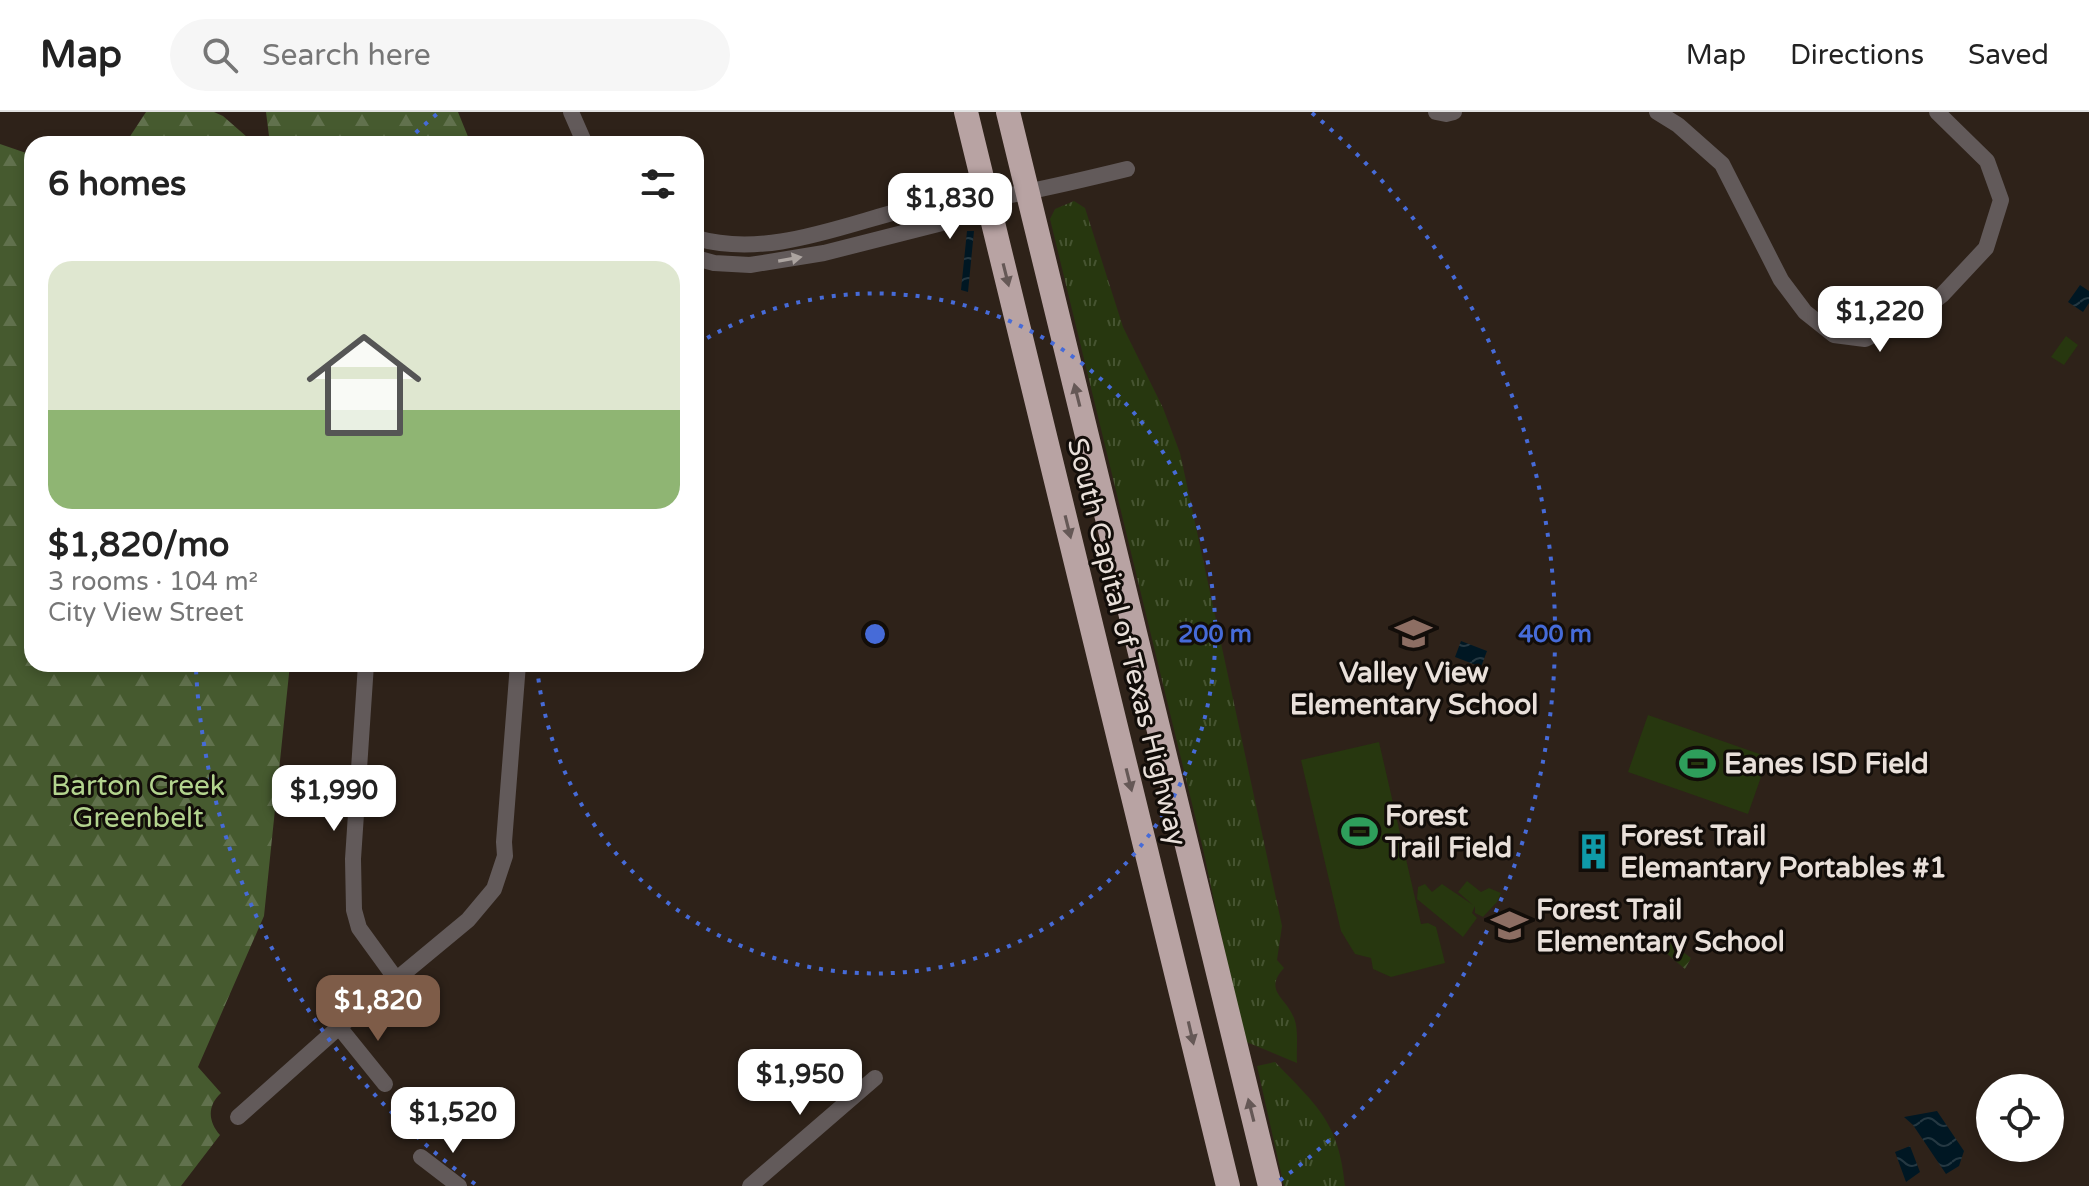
<!DOCTYPE html>
<html lang="en">
<head>
<meta charset="utf-8">
<style>
	:root { --surface:#fff; --page:#f6f6f6; --text:#222; --muted:#767676; --line:#e0e0e0; --accent:#7e5c48 }
	body { margin:0; font-family:"Varela Round",sans-serif; background:var(--page); color:var(--text); height:100vh; display:flex; flex-direction:column; font-size:30px; white-space:nowrap }
	* { box-sizing:border-box; margin:0 }
	p { font-size:26px; color:var(--muted) }
	.icon { flex:none; width:44px; height:44px; fill:none; stroke:currentColor; stroke-width:2; stroke-linecap:round; stroke-linejoin:round }
	.map { position:relative; flex:1; overflow:hidden }
	.details { position:absolute; left:24px; top:24px; width:680px; height:536px; display:flex; flex-direction:column; background:var(--surface); border-radius:24px; box-shadow:0 4px 12px #0003 }
	.details>* { flex:none }
	.controls { position:absolute; left:1976px; top:962px; display:grid; gap:16px }
	.controls a { display:grid; place-items:center; width:88px; height:88px; border-radius:50%; background:var(--surface); box-shadow:0 4px 12px #0003; font-size:40px }
	.price { position:absolute; translate:-50% -68px; padding:0 18px; border-radius:16px; background:#fff; color:#222; font-size:26px; line-height:52px; filter:drop-shadow(0 2px 4px #0008) }
	.price::after { content:''; position:absolute; left:50%; top:48px; width:24px; height:18px; margin-left:-12px; background:inherit; clip-path:polygon(0 0,100% 0,50% 100%) }
	.price.current { background:var(--accent); color:#fff }
	ul { padding:0; list-style:none }
	li { display:grid; align-content:center; gap:16px; height:424px; padding:0 24px }
	li span { display:grid; place-items:center; height:248px; border-radius:24px; color:#555 }
	li>.icon { margin-inline-start:auto }
	span .icon { width:144px; height:144px; fill:#fffc; stroke-width:1 }
	li b { font-size:34px }
	h2 { display:flex; justify-content:space-between; align-items:center; height:96px; padding:0 24px; font-size:34px }
	header { display:flex; align-items:center; gap:48px; box-sizing:border-box; height:112px; padding:0 40px; background:var(--surface); border-bottom:2px solid var(--line) }
	header strong { font-size:38px }
	nav { display:flex; gap:44px; margin-inline-start:auto; font-size:28px }
	.search { width:560px; height:72px; background:var(--page); display:flex; align-items:center; gap:20px; box-sizing:border-box; padding:0 28px; border-radius:44px; color:var(--muted); font-size:30px }
	.map>svg:first-child { display:block }
	.grass { fill:url(#grass-tufts) }
	.forest { fill:url(#forest-firs) }
	.park { fill:#27370f }
	.garden { fill:url(#garden-furrows) }
	.water { fill:url(#water-waves) }
	.lines { fill:none; stroke-linecap:round; stroke-linejoin:round }
	.minor { stroke:#625a5a; stroke-width:16 }
	.highway { stroke:#b8a3a3; stroke-width:24 }
	.oneway { fill:#aca4a0 }
	.oneway2 { fill:#655856 }
	.ring { fill:none; stroke:#466bd8; stroke-width:4; stroke-dasharray:4 8 }
	.labels { text-anchor:middle; dominant-baseline:central; stroke-width:6; stroke-linejoin:round; paint-order:stroke }
	.street-label { font-size:28px; fill:#e9e0da; stroke:#120d09 }
	.poi-label { font-size:28px; font-weight:bold; fill:#e9e0da; stroke:#120d09; text-anchor:start }
	.park-label { font-size:28px; fill:#b3d48e; stroke:#120d09 }
	.centre { fill:#466bd8; stroke:#120d09; stroke-width:4 }
	.ring-label { font-size:24px; text-anchor:middle; font-weight:bold; fill:#466bd8; stroke:#120d09; stroke-width:6; stroke-linejoin:round; paint-order:stroke }
</style>
</head>
<body>
<header>
<strong>Map</strong>
<div class="search"><svg class="icon" aria-label="search" viewBox="0 0 24 24"><circle cx="10" cy="10" r="6"/><path d="M15 15l6 6"/></svg>Search here</div>
<nav><a>Map</a><a>Directions</a><a>Saved</a></nav>
</header>
<div class="map">
<svg width="2089" height="1074" viewBox="0 0 2089 1074">
	<defs>
		<pattern id="grass-tufts" width="24" height="20" patternUnits="userSpaceOnUse" patternTransform="scale(2)"><rect width="24" height="20" fill="#27370f"/><path d="M3 7l-1-3M5 7V3M7 7l1-3M15 17l-1-3M17 17v-4M19 17l1-3" fill="none" stroke="#465431"/></pattern>
		<pattern id="forest-firs" width="22" height="20" patternUnits="userSpaceOnUse" patternTransform="scale(2)"><rect width="22" height="20" fill="#465a2f"/><path d="M5 1l3.5 6h-7zM16 11l3.5 6h-7z" fill="#61714d"/></pattern>
		<pattern id="garden-furrows" width="10" height="10" patternUnits="userSpaceOnUse" patternTransform="scale(2)"><rect width="10" height="10" fill="#27370f"/><path d="M-1 1l2-2M0 10L10 0M9 11l2-2" fill="none" stroke="#465431"/></pattern>
		<pattern id="water-waves" width="16" height="10" patternUnits="userSpaceOnUse" patternTransform="scale(2)"><rect width="16" height="10" fill="#001723"/><path d="M0 5q4-4 8 0t8 0" fill="none" stroke="#253842"/></pattern>
	</defs>
	<rect width="100%" height="100%" fill="#2e2219"/>
	<path class="grass" d="M 1074,89 L 1085,96 L 1123,215 L 1163,296 L 1180,341 L 1282,814 L 1277,848 L 1284,856 C 1263,879 1286,885 1294,906 C 1299,918 1296,938 1297,951 L 1244,929 L 1203,737 L 1050,107 L 1055,97 Z
		M 1275,950 C 1317,994 1339,1010 1345,1074 L 1284,1074 L 1257,954 Z"/>
	<path class="forest" d="M 146,0 L 214,0 L 223,4 L 255,32 L 125,32 Z
		M 266,0 L 458,0 L 471,32 L 270,32 Z
		M 0,32 L 32,43 L 32,552 L 290,552 L 264,804 L 198,955 L 221,981 C 207,994 208,1009 220,1023 L 181,1074 L 0,1074 Z"/>
	<path class="park" d="M 2066,224 L 2078,233 L 2064,253 L 2051,245 Z
		M 1648,603 L 1768,645 L 1748,702 L 1628,660 Z
		M 1379,630 L 1421,812 L 1428,811 L 1436,815 L 1445,851 L 1391,865 L 1373,857 L 1371,846 L 1355,842 L 1341,819 L 1301,648 Z
		M 1467,769 L 1481,780 L 1489,776 L 1501,781 L 1497,790 L 1483,805 L 1475,801 L 1475,794 L 1472,801 L 1477,806 L 1463,825 L 1417,787 L 1418,775 L 1425,772 L 1432,780 L 1442,772 L 1473,793 L 1458,780 Z"/>
	<path class="garden" d="M 1671,831 L 1691,846 L 1685,857 L 1665,840 Z"/>
	<path class="water" d="M 967,119 L 974,119 L 968,180 L 961,178 Z
		M 2080,173 L 2089,179 L 2089,191 L 2083,200 L 2068,190 Z
		M 1461,529 L 1487,539 L 1481,555 L 1455,545 Z
		M 1937,999 L 1964,1039 L 1959,1054 L 1946,1062 L 1913,1013 L 1904,1005 Z
		M 1910,1034 L 1920,1060 L 1906,1070 L 1895,1040 Z"/>
	<g class="lines">
		<path class="minor" d="M 571,0 L 585,32
			M 1436,0 L 1446,2 L 1454,0
			M 1657,0 L 1678,13 L 1722,52 L 1781,168 L 1805,200 L 1834,223 L 1865,227 L 1918,202 L 1942,183 L 1986,136 L 2001,88 L 1987,49 L 1937,0
			M 696,126 C 779,150 866,101 947,88 C 961,86 976,89 990,87 C 1035,79 1082,68 1127,57
			M 696,146 L 714,151 L 750,153 L 824,141 L 950,109 L 986,88
			M 366,552 L 353,747 L 354,798 L 359,816 L 396,867
			M 339,915 L 385,972
			M 238,1005 L 339,915 L 468,808 L 494,777 L 505,744 L 504,730 L 518,552
			M 421,1045 L 459,1074
			M 750,1074 L 875,966"/>
		<path class="highway" d="M 966,0 L 1228,1074
			M 1008,0 L 1270,1074"/>
	</g>
	<defs><path id="oneway-solid" d="M-6-.8H1V-3.2L6.5 0L1 3.2V.8H-6Z" transform="scale(2)"/></defs>
	<use class="oneway" href="#oneway-solid" transform="translate(790 147) rotate(-10)"/>
	<g class="oneway2">
		<use href="#oneway-solid" transform="translate(1006 163) rotate(76)"/>
		<use href="#oneway-solid" transform="translate(1077 283) rotate(-104)"/>
		<use href="#oneway-solid" transform="translate(1068 415) rotate(76)"/>
		<use href="#oneway-solid" transform="translate(1129 668) rotate(76)"/>
		<use href="#oneway-solid" transform="translate(1191 921) rotate(77)"/>
		<use href="#oneway-solid" transform="translate(1251 998) rotate(-104)"/>
	</g>
	<g class="ring">
		<path d="M697 232A340 340 0 1 1 537 555"/>
		<path d="M475 1072A680 680 0 0 1 196 558M407 29A680 680 0 0 1 438 1M1312 1A680 680 0 0 1 1275 1072"/>
	</g>
	<defs>
		<symbol id="school-bare" viewBox="-9 -9 18 18"><path d="M0-5L7-2L0 1L-7-2ZM-4 1L0 2.5L4 1V4Q0 6-4 4Z" fill="#8d6e63" stroke="#120d09" stroke-width="2.5" paint-order="stroke"/></symbol>
		<symbol id="stadium-bare" viewBox="-9 -9 18 18"><path d="M0-5a6.5 5 0 1 0 0 10a6.5 5 0 1 0 0-10ZM-3.5-1.8h7v3.6h-7Z" fill="#2e9e5b" stroke="#120d09" stroke-width="2.5" paint-order="stroke"/></symbol>
		<symbol id="building-bare" viewBox="-9 -9 18 18"><path d="M-4-6H4V6H1V3H-1V6H-4ZM-2.5-4.3h1.7v1.8h-1.7ZM.8-4.3h1.7v1.8H.8ZM-2.5-1h1.7V.8h-1.7ZM.8-1h1.7V.8H.8Z" fill="#0f9aa8" stroke="#120d09" stroke-width="2.5" paint-order="stroke"/></symbol>
	</defs>
	<g fill-rule="evenodd">
		<use href="#school-bare" x="1388" y="496" width="51" height="51"/>
		<use href="#stadium-bare" x="1672" y="626" width="51" height="51"/>
		<use href="#stadium-bare" x="1334" y="694" width="51" height="51"/>
		<use href="#building-bare" x="1568" y="714" width="51" height="51"/>
		<use href="#school-bare" x="1484" y="788" width="51" height="51"/>
	</g>
	<g class="labels">
		<g class="street-label">
			<text transform="translate(1127 530) rotate(76)">South Capital of Texas Highway</text>
		</g>
		<g class="poi-label">
			<text x="1414" y="561" text-anchor="middle">Valley View<tspan x="1414" dy="32">Elementary School</tspan></text>
			<text x="1724" y="652">Eanes ISD Field</text>
			<text x="1385" y="704">Forest<tspan x="1385" dy="32">Trail Field</tspan></text>
			<text x="1620" y="724">Forest Trail<tspan x="1620" dy="32">Elemantary Portables #1</tspan></text>
			<text x="1536" y="798">Forest Trail<tspan x="1536" dy="32">Elementary School</tspan></text>
		</g>
		<g class="park-label">
			<text x="138" y="674">Barton Creek<tspan x="138" dy="32">Greenbelt</tspan></text>
		</g>
	</g>
	<circle cx="875" cy="522" r="12" class="centre"/>
	<g class="ring-label">
		<text x="1215" y="530">200 m</text>
		<text x="1555" y="530">400 m</text>
	</g>
</svg>
<div class="controls">
<a><svg class="icon" aria-label="locate" viewBox="0 0 24 24"><circle cx="12" cy="12" r="6"/><path d="M12 2v4M12 18v4M2 12h4M18 12h4"/></svg></a>
</div>
<b class="price" style="left:950px;top:129px">$1,830</b>
<b class="price" style="left:1880px;top:242px">$1,220</b>
<b class="price" style="left:334px;top:721px">$1,990</b>
<b class="price current" style="left:378px;top:931px">$1,820</b>
<b class="price" style="left:800px;top:1005px">$1,950</b>
<b class="price" style="left:453px;top:1043px">$1,520</b>
<section class="details">
<h2>6 homes<svg class="icon" aria-label="filters" viewBox="0 0 24 24"><path d="M4 7h16M4 17h16"/><circle cx="9" cy="7" r="2"/><circle cx="15" cy="17" r="2"/></svg></h2>
<ul>
<li><span style="background:linear-gradient(#dfe7d0 60%,#8fb573 0)"><svg class="icon" aria-label="home" viewBox="0 0 24 24"><path d="M3 11l9-7 9 7M6 9v11h12V9"/></svg></span><div><b>$1,820/mo</b><p>3 rooms · 104 m²</p><p>City View Street</p></div></li>
</ul>
</section>
</div>
</body>
</html>
